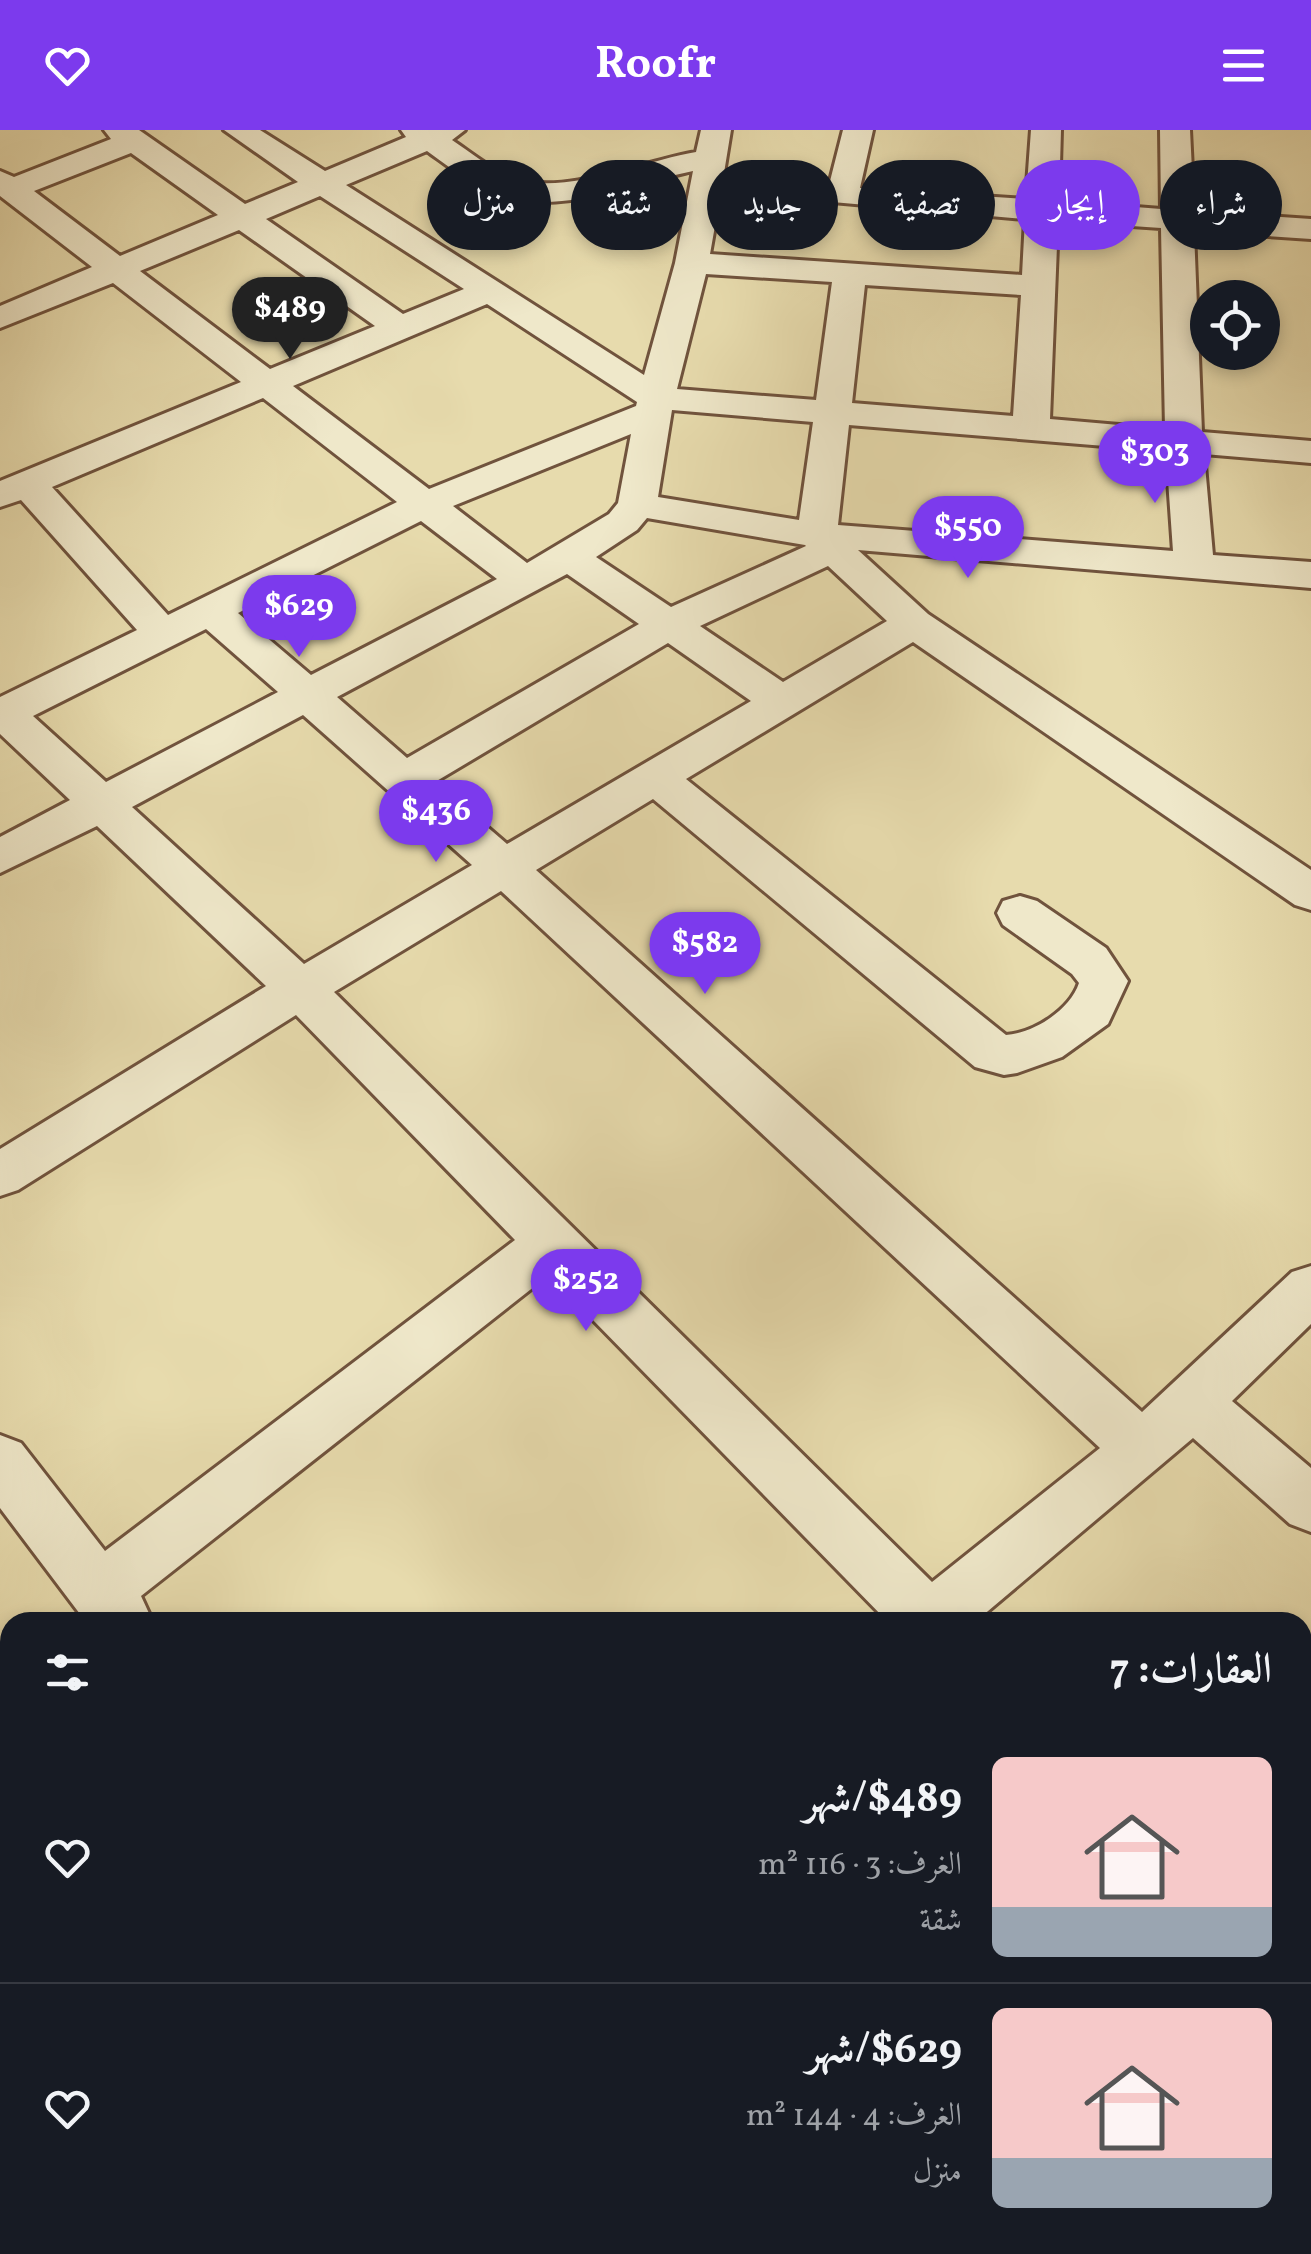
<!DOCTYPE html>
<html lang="ar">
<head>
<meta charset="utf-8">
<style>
	:root { --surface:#171b24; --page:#20242c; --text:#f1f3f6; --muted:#9ea1a6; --line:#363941; --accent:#7c3aed }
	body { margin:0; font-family:Vollkorn,Amiri,serif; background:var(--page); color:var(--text); direction:rtl; height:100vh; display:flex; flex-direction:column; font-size:38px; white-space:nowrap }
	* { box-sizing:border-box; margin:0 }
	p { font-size:32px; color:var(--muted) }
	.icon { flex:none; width:55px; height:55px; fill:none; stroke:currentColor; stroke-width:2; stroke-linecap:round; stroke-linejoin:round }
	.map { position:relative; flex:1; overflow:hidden; direction:ltr }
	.panel { position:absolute; left:0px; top:1482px; width:1312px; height:642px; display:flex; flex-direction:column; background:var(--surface); border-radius:30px 30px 0 0; box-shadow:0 5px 15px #0003; direction:rtl }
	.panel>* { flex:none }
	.hud { position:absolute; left:30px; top:30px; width:1252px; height:90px; direction:rtl; display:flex; gap:20px }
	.buttons { position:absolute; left:1190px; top:150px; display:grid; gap:20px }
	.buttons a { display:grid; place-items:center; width:90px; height:90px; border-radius:50%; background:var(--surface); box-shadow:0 5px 15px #0003; font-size:50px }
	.price { position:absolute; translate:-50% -85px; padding:0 22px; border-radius:35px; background:var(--accent); color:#fff; font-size:32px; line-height:65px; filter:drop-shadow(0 2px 5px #0008) }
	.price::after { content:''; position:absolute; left:50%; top:60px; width:30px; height:22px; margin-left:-15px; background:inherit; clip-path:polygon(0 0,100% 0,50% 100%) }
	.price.active { background:#222; color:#fff }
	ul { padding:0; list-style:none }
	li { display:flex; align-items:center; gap:30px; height:250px; padding:0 40px }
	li+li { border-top:2px solid var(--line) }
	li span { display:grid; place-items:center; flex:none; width:280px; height:200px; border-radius:15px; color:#555 }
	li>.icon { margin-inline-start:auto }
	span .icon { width:120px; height:120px; fill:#fffc; stroke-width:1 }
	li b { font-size:42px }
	h2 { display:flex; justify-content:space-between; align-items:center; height:120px; padding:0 40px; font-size:42px }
	.pill { padding:0 35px; border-radius:45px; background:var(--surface); box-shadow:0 5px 15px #0003; font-size:35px; line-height:90px }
	.pill.active { background:var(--accent); color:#fff }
	header { display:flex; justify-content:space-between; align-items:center; height:130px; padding:0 40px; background:var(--accent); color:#fff; font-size:45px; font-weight:700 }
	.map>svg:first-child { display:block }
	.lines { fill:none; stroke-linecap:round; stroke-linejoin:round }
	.minor-casing { stroke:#70533d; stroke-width:6 }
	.minor { fill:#efe8ca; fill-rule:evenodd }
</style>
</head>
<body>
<header><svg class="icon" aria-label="menu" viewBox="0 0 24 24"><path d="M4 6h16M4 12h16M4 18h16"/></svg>Roofr<svg class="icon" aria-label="heart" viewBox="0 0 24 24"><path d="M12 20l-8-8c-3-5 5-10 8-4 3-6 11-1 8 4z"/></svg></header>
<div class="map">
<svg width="1311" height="2124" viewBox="0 0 1311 2124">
	<rect width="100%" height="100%" fill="#e7dbad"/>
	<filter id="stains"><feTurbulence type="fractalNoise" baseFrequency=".002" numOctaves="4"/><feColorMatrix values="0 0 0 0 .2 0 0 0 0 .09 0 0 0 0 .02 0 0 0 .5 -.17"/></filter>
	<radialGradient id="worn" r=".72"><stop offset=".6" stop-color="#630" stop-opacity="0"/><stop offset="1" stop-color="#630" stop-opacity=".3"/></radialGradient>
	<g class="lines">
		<defs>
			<path id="minor" d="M 104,0 L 139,0 L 245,74 L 298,52 L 224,0 L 260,0 L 325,41 L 406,7 L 401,0 L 465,0 L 452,10 C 473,24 495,43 520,50 C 568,64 647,30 696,22 L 701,0 L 731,0 L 724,43 L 829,55 L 843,0 L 873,0 L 860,58 L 1026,69 L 1031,0 L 1061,0 L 1059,71 L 1161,79 L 1160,0 L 1190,0 L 1194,81 L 1311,89 L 1311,109 L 1194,101 L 1202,302 L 1311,311 L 1311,333 L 1204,324 L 1213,425 L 1311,432 L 1311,458 L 858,420 L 928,484 L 1311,740 L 1311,780 L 1295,775 L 913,512 L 686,649 L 1006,905 C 1034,903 1070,880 1079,853 L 1072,844 L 1003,795 L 997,783 L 1003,771 L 1020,766 L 1037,771 L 1106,818 L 1128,851 L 1108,894 L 1062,927 L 1017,943 L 1004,945 L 975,937 L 653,669 L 536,740 L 1142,1282 L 1292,1142 L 1311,1136 L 1311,1194 L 1232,1271 L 1311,1338 L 1311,1402 L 1290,1394 L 1193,1308 L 975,1492 L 888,1492 L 549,1145 L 141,1466 L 153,1492 L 86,1492 L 0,1378 L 0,1305 L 21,1313 L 105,1421 L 515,1110 L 296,885 L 18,1060 L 0,1066 L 0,1019 L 266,856 L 97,696 L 0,743 L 0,707 L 70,670 L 0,604 L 0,567 L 137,500 L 21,370 L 0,377 L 0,351 L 241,252 L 113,153 L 0,198 L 0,176 L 92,137 L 0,66 L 0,41 L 14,47 L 111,9 ZM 427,21 C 448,36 469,53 493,63 C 556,88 630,54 693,41 L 675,133 L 644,245 L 346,55 ZM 131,23 L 218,85 L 120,126 L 34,61 ZM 721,62 L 1025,89 L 1022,145 L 710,124 ZM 320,66 L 464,159 L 403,184 L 266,89 ZM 1058,91 L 1161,98 L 1165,299 L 1050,289 ZM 239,100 L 375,196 L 270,239 L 140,141 ZM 706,144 L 832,152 L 816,270 L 677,259 ZM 865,155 L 1021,165 L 1013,286 L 852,273 ZM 487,174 L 637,272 L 636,276 L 429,359 L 293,256 ZM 263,268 L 397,372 L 168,485 L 52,357 ZM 672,280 L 813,292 L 799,390 L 658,367 ZM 849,295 L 1166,321 L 1173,421 L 838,395 ZM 631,304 L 618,373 L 609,384 L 527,433 L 453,376 ZM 647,388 L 805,415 L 806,416 L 671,477 L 596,427 L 637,400 ZM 421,391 L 497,449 L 311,545 L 238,483 ZM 828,436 L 887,491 L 783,552 L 700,496 ZM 567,444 L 639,494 L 407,628 L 337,567 ZM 206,499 L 278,562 L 106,652 L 33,586 ZM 668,513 L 751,571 L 507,714 L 435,652 ZM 303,585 L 472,735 L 304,834 L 132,677 ZM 501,761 L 1100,1318 L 932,1452 L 334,862 Z
				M 1311,1718 L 1311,1790 L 1302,1793 L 1302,1721 Z
				M 1302,1966 L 1311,1970 L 1311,2047 L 1302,2043 Z
				M 271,2115 L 352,2115 L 348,2124 L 267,2124 Z
				M 536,2115 L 612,2115 L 616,2124 L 540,2124 Z
				M 916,2115 L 995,2115 L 991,2124 L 912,2124 Z"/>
		</defs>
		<use href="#minor" class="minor-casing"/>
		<use href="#minor" class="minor"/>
	</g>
	<rect width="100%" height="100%" filter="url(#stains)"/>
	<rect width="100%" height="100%" fill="url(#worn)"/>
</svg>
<div class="buttons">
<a><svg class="icon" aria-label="locate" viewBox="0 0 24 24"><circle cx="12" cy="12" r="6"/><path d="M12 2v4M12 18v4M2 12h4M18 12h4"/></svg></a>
</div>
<b class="price active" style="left:290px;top:232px">$489</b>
<b class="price" style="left:1155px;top:376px">$303</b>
<b class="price" style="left:968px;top:451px">$550</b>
<b class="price" style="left:299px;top:530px">$629</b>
<b class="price" style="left:436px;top:735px">$436</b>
<b class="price" style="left:705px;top:867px">$582</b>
<b class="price" style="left:586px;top:1204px">$252</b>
<div class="hud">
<a class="pill">شراء</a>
<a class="pill active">إيجار</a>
<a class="pill">تصفية</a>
<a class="pill">جديد</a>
<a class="pill">شقة</a>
<a class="pill">منزل</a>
</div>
<section class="panel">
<h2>العقارات: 7<svg class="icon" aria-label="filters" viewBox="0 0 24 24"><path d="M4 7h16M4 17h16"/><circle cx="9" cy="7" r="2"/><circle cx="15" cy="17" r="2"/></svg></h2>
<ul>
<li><span style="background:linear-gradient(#f6c9c9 75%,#9aa5b1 0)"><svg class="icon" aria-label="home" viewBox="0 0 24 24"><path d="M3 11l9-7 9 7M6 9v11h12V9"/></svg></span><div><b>$489/شهر</b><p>الغرف: 3 · 116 m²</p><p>شقة</p></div><svg class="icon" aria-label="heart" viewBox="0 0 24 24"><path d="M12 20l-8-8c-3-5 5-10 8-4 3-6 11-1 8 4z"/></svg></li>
<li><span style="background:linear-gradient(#f6c9c9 75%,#9aa5b1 0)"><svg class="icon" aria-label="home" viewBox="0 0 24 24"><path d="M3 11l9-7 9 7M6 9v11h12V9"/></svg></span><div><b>$629/شهر</b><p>الغرف: 4 · 144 m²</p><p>منزل</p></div><svg class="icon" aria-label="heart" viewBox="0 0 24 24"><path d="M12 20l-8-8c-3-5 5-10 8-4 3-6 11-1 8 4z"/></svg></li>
</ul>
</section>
</div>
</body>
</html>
